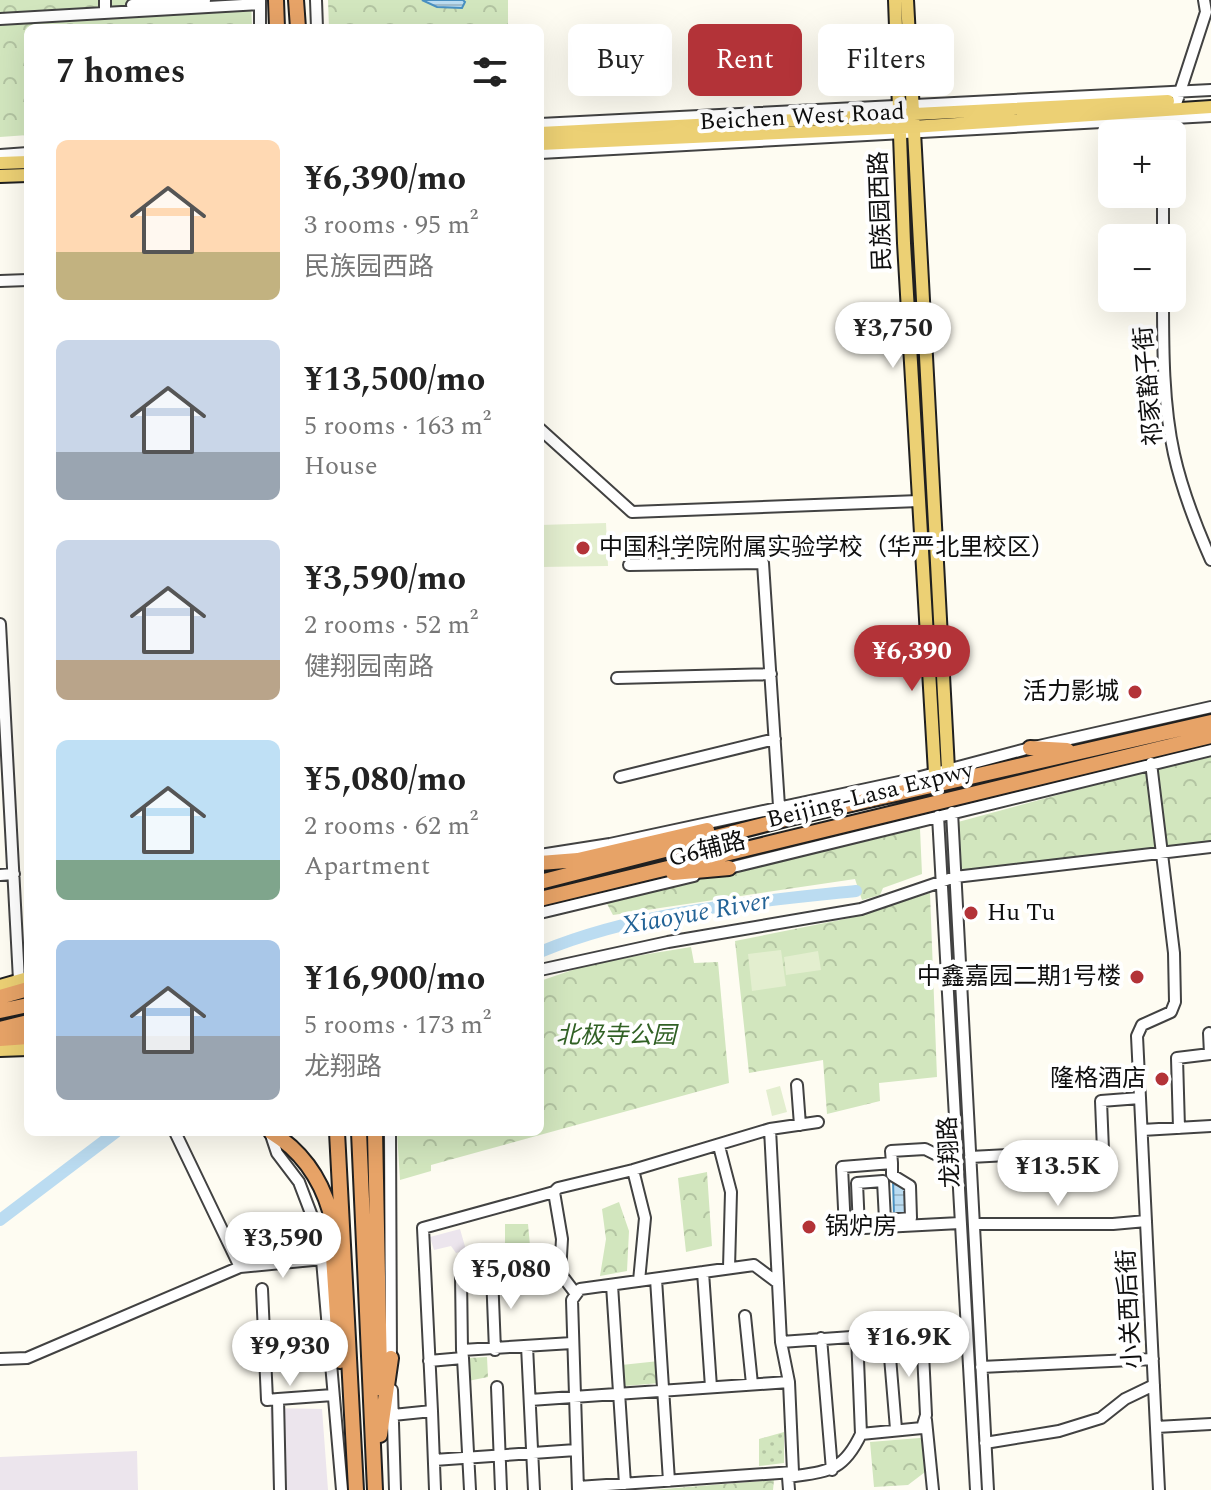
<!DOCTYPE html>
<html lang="en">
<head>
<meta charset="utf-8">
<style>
	:root { --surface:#fff; --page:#f6f6f6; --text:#222; --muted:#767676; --accent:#b33338 }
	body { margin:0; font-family:Spectral,"Noto Sans SC",serif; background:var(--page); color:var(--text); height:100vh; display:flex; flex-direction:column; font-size:30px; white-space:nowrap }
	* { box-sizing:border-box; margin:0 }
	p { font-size:26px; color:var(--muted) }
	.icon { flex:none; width:44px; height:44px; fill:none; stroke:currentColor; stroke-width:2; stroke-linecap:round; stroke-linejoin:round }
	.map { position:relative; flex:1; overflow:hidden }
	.sheet { position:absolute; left:24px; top:24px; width:520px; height:1112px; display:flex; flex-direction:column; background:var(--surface); border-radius:12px; box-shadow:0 8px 32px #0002 }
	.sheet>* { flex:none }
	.hud { position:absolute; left:568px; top:24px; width:522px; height:72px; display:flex; gap:16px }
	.tools { position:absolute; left:1098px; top:120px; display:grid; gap:16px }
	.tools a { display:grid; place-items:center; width:88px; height:88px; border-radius:12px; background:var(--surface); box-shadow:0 8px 32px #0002; font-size:40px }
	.price { position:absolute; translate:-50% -68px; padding:0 18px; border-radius:28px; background:#fff; color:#222; font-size:26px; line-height:52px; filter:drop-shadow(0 2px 4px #0008) }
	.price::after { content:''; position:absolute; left:50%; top:48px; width:24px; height:18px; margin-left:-12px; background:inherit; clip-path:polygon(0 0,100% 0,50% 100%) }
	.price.on { background:var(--accent); color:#fff }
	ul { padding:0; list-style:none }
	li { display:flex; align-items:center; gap:24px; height:200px; padding:0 32px }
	li span { display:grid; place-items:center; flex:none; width:224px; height:160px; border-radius:12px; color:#555 }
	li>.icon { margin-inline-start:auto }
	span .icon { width:96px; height:96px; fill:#fffc; stroke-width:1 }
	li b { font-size:34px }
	h2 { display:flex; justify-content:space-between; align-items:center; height:96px; padding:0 32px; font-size:34px }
	.pill { padding:0 28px; border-radius:12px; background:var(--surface); box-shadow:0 8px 32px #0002; font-size:28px; line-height:72px }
	.pill.on { background:var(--accent); color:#fff }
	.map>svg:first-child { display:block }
	.industrial { fill:#ece5ed }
	.grass { fill:url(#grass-dots) }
	.park { fill:url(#park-crowns) }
	.pitch { fill:#e3eecf }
	.water { fill:url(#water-rules); stroke:#4990c1; stroke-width:2 }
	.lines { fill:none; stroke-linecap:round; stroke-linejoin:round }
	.river { stroke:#bbdcf1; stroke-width:12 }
	.minor-casing { stroke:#424242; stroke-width:14 }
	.major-casing { stroke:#202020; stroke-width:16 }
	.highway-casing { stroke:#202020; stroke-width:18 }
	.minor { stroke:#fff; stroke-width:10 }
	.major { stroke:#ecd074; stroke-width:12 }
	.highway { stroke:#e7a367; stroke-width:14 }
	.poi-dot { fill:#b33338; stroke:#fff; stroke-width:3 }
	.labels { text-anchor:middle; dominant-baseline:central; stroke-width:8; stroke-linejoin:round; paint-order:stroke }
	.street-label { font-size:24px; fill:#0f0f0f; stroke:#fff }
	.poi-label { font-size:24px; fill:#0f0f0f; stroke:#fff; text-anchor:start }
	.park-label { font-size:24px; font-style:italic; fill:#316125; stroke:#fff }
	.water-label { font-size:26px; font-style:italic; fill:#236396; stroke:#fff }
</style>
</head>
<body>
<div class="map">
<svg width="1211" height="1490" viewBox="0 0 1211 1490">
	<defs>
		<pattern id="grass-dots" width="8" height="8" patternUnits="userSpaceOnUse" patternTransform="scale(2)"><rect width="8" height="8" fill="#d2e6be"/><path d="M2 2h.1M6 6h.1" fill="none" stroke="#b3c4a2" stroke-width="1.8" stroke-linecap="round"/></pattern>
		<pattern id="park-crowns" width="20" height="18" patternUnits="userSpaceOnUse" patternTransform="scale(2)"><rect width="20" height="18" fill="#d2e6be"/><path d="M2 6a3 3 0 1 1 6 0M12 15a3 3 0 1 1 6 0" fill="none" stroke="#b3c4a2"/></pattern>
		<pattern id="water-rules" width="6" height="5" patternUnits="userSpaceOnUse" patternTransform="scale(2)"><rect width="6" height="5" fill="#bbdcf1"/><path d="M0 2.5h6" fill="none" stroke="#a0bccd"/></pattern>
	</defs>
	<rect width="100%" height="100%" fill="#fefcf2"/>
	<path class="industrial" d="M 460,1229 L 466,1250 L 456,1253 L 451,1246 L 434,1250 L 430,1237 Z
		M 270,1408 L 322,1409 L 328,1490 L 273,1490 Z
		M 137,1451 L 138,1490 L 0,1490 L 0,1457 Z"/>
	<path class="grass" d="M 784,1432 L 784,1463 L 759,1466 L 759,1439 Z"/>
	<path class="park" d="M 0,0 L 251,0 L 252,28 L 28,28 L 28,135 L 0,137 Z
		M 328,0 L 508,0 L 508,28 L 329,28 Z
		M 1211,757 L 1211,842 L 964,871 L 960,867 L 958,822 L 1135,774 Z
		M 916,825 L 920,829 L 922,874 L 883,888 L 880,895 L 862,900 L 855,879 L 613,915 L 606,902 Z
		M 930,893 L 937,1077 L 879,1083 L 880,1101 L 827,1114 L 823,1060 L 749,1073 L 735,941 L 850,918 Z
		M 691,947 L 694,963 L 718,962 L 729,1083 L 431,1165 L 431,1171 L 400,1180 L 397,1132 L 540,1132 L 540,981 L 593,963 Z
		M 707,1172 L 712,1246 L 686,1252 L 678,1178 Z
		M 619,1202 L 629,1231 L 627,1271 L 600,1276 L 606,1239 L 602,1209 Z
		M 505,1224 L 528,1224 L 531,1257 L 505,1259 Z
		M 487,1357 L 488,1377 L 468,1381 L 468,1358 Z
		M 659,1361 L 660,1383 L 613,1387 L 612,1366 Z
		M 932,1437 L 933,1466 L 908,1485 L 874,1487 L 870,1442 Z
		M 774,1480 L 773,1490 L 652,1490 Z"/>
	<path class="pitch" d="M 606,523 L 608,566 L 540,567 L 540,525 Z
		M 781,950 L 786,986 L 752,991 L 748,954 Z
		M 818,951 L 821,970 L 786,975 L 784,957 Z
		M 780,1086 L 787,1112 L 772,1116 L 766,1090 Z"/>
	<path class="water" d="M 422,0 L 463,0 L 465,2 L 462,8 L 437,7 Z
		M 893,1180 L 907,1188 L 908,1215 L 894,1216 Z"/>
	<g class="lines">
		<path class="river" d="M 540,952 C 639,911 750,902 856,891
			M 0,1220 L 116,1132"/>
		<defs>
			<path id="minor" d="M 105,0 L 105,13
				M 316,0 L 317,28
				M 132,5 L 205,0
				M 0,19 L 260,4
				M 260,28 L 260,0
				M 540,124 L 1211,90
				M 1163,134 L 1163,110 L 1177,101 L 1206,12 L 1204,0
				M 540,153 L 1211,116
				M 0,155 L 28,153
				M 1163,238 L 1163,194
				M 0,281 L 28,280
				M 1163,298 C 1163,348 1163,405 1174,454 C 1182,490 1196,526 1211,560
				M 540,429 L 632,512 L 919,501
				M 629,565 L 763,563 L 779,806
				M 0,624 L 19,980
				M 617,678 L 771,674
				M 1151,763 L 1174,953 L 1175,1002 L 1171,1012 L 1142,1025 L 1137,1036 L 1159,1490
				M 620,777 L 775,739
				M 952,812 L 988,1490
				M 938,816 L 976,1490
				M 540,855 L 610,844 L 913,779 L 1030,748 L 1211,707
				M 725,869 L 1211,750
				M 0,875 L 14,874
				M 540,913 L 694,876
				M 540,970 L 668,942 L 861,909 L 955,877 L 1211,847
				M 797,1085 L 800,1125
				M 1179,1128 L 1177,1058 L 1210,1054 L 1209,1033
				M 770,1129 L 818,1122
				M 1142,1130 L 1211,1126
				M 175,1132 L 240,1267
				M 270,1132 L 277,1153 L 299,1182 L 320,1237 L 342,1490
				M 390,1132 L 391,1362
				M 719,1146 L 731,1192 L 729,1268
				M 956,1155 L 939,1156 L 925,1149 L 891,1151 L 892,1163 L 842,1167 L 845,1229 L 960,1223
				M 970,1157 L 1103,1150 L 1101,1101 L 1140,1098
				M 633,1170 L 645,1218 L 639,1281
				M 974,1224 L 1113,1224 L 1146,1221
				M 859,1228 L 857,1183 L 883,1181 L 885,1220 L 911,1218 L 910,1186 L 892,1175 L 892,1163
				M 703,1272 L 711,1387
				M 560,1273 L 576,1294
				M 492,1274 L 495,1350
				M 656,1279 L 669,1481
				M 612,1285 L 625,1484
				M 262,1289 L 267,1400 L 278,1399 L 280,1490
				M 745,1316 L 752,1384
				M 922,1332 L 965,1328
				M 888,1333 L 896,1429
				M 857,1335 L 861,1434
				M 821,1338 L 832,1470
				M 781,1342 L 922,1332 L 926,1415 L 922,1428 L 861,1434 C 843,1472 828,1471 789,1477
				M 527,1346 L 534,1490
				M 462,1350 L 461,1276 L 560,1273 L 562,1239 L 554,1192
				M 463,1358 L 470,1490
				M 0,1359 L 27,1358 L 240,1267 L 323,1259
				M 429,1361 L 463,1358 L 462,1350 L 572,1343
				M 981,1367 L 1153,1359
				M 497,1387 L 501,1490
				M 392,1390 L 395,1490
				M 278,1399 L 333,1395
				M 530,1400 L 789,1382
				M 432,1411 L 435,1490
				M 393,1415 L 432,1411 L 423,1228 L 554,1192 L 558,1188 L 633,1170 L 770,1129 L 778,1283
				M 926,1420 L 933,1490
				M 1156,1427 L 1211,1424
				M 985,1443 L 1059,1431 L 1101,1418 L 1125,1399 L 1154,1385
				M 434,1460 L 576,1450
				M 578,1487 L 793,1472
				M 578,1490 L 572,1300 L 580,1289 L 754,1265 L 778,1283 L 781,1342 L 789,1382 L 793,1472 L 788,1477 L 789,1490"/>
			<path id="major" d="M 895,0 L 904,243 L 935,773
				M 907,0 L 948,769
				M 540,133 L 1168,101
				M 540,144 L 912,127 L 1211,107
				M 0,163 L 28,162
				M 0,176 L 28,175
				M 0,986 L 28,978
				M 0,1050 L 28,1049"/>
			<path id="highway" d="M 276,0 L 277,28
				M 296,0 L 298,28
				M 1030,748 L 1067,750
				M 540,863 L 578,860 L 707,830
				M 673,873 L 729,868
				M 540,882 L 786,819 L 1211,722
				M 540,899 L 1211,736
				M 0,997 L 28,989
				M 0,1011 L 28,1005
				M 0,1029 L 28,1022
				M 0,1039 L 28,1037
				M 271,1132 C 302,1151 320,1177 330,1211 L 340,1361
				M 337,1132 L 356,1490
				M 359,1132 L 375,1490
				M 375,1132 L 380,1373 L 378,1388
				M 380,1435 L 391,1358"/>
		</defs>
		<use href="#minor" class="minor-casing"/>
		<use href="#major" class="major-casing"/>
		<use href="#highway" class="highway-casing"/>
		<use href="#minor" class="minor"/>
		<use href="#major" class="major"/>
		<use href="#highway" class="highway"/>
	</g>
	<g class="poi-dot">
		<circle cx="583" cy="548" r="8"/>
		<circle cx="1135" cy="692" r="8"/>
		<circle cx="971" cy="913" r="8"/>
		<circle cx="1137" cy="977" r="8"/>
		<circle cx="1162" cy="1079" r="8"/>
		<circle cx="809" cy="1227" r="8"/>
	</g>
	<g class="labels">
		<g class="street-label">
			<text transform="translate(802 117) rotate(-3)">Beichen West Road</text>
			<text transform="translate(881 211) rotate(-92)">民族园西路</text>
			<text transform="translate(1149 386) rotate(-95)">祁家豁子街</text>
			<text transform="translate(870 795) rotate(-14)">Beijing-Lasa Expwy</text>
			<text transform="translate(707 850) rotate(-14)">G6辅路</text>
			<text transform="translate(950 1152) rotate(-93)">龙翔路</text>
			<text transform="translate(1130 1309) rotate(-93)">小关西后街</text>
		</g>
		<g class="poi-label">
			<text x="599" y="548">中国科学院附属实验学校（华严北里校区）</text>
			<text x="1119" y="692" text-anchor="end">活力影城</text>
			<text x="987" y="913">Hu Tu</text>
			<text x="1121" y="977" text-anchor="end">中鑫嘉园二期1号楼</text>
			<text x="1146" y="1079" text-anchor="end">隆格酒店</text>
			<text x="825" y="1227">锅炉房</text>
		</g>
		<g class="park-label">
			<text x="616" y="1036">北极寺公园</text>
		</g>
		<g class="water-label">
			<text transform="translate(696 913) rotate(-10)">Xiaoyue River</text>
		</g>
	</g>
</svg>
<div class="tools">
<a>+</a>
<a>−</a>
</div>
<b class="price" style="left:893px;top:370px">¥3,750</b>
<b class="price on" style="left:912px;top:693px">¥6,390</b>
<b class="price" style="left:1058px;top:1208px">¥13.5K</b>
<b class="price" style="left:283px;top:1280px">¥3,590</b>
<b class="price" style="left:511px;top:1311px">¥5,080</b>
<b class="price" style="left:909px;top:1379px">¥16.9K</b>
<b class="price" style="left:290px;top:1388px">¥9,930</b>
<div class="hud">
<a class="pill">Buy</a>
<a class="pill on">Rent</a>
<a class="pill">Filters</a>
</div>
<section class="sheet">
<h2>7 homes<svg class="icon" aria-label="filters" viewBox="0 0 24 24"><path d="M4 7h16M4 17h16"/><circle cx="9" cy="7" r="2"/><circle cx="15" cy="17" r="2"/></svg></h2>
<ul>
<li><span style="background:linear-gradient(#ffd9b3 70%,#c2b280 0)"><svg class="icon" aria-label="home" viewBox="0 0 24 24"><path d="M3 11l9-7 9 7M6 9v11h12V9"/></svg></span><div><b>¥6,390/mo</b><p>3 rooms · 95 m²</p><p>民族园西路</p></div></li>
<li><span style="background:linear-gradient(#c9d6e8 70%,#9aa5b1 0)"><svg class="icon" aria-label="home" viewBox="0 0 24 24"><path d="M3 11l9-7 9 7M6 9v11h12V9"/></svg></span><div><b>¥13,500/mo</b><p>5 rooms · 163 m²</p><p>House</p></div></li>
<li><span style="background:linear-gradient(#c9d6e8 75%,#b9a48a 0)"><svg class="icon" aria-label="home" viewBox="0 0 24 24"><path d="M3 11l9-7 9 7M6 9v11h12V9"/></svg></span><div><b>¥3,590/mo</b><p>2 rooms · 52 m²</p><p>健翔园南路</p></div></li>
<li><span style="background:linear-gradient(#bfe0f5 75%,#7fa58c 0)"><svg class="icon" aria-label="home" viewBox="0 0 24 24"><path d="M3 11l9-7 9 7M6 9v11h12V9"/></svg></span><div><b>¥5,080/mo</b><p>2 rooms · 62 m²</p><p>Apartment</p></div></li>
<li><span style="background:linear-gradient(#a9c7e8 60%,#9aa5b1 0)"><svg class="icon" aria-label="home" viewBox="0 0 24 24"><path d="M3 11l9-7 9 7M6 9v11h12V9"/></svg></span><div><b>¥16,900/mo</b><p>5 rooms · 173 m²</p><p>龙翔路</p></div></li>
</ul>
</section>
</div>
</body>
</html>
